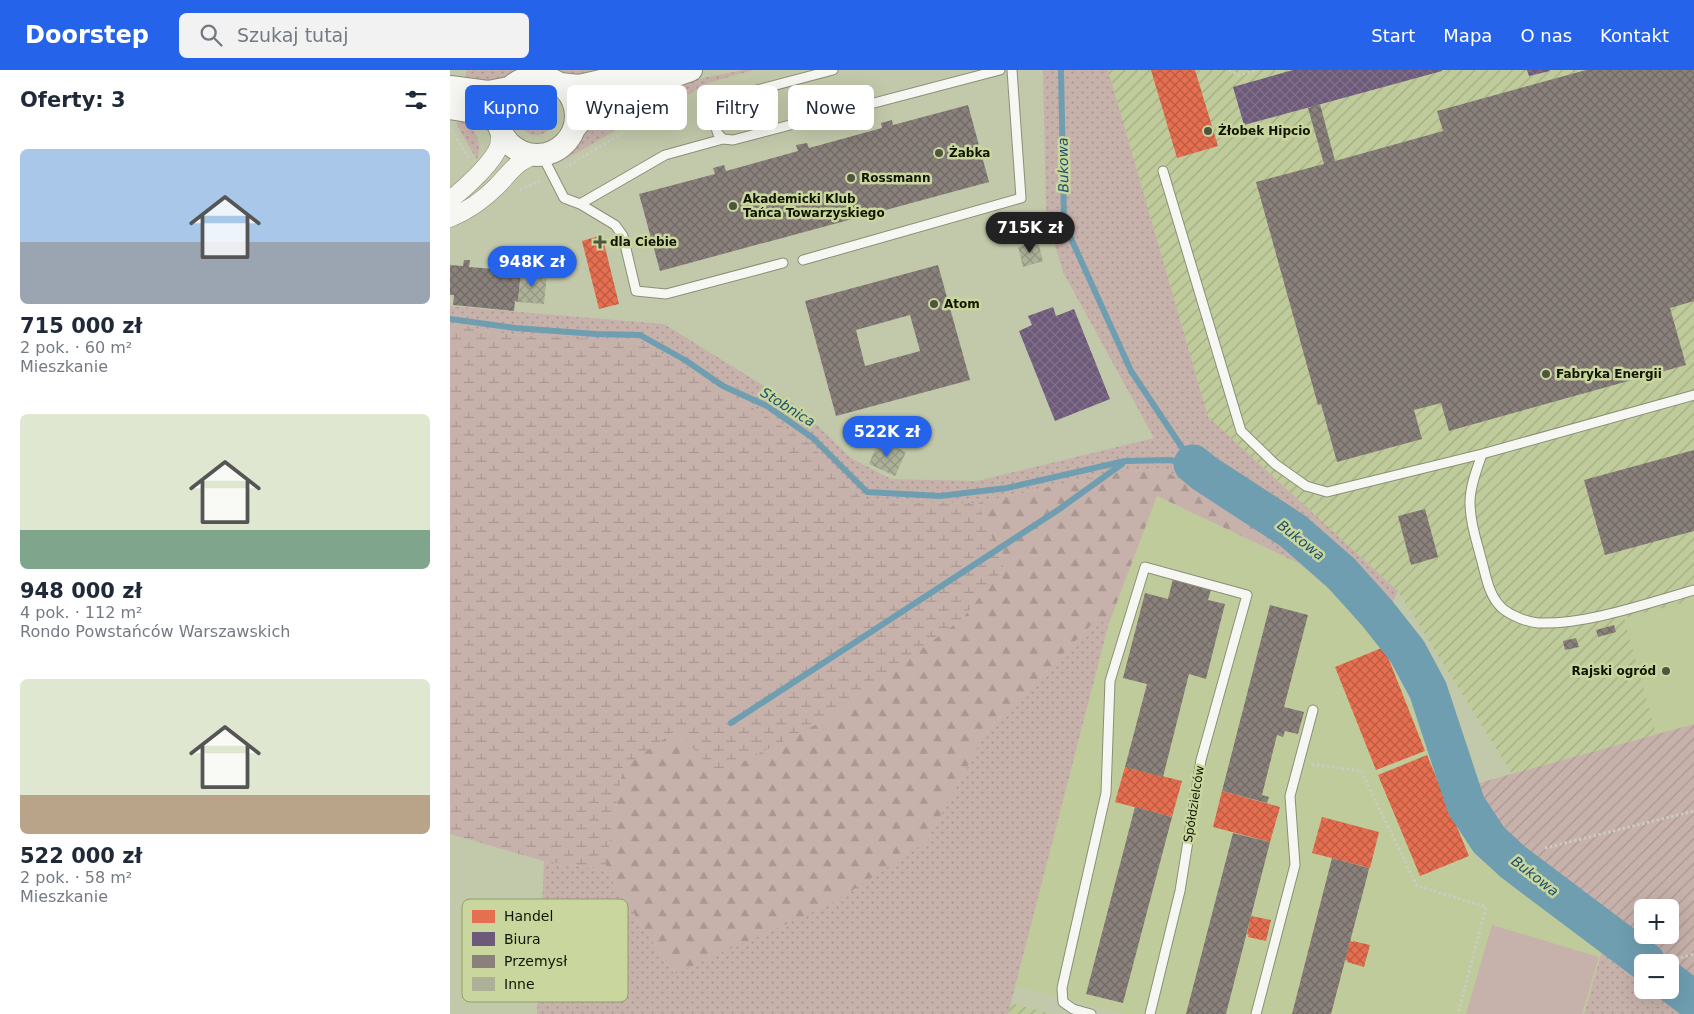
<!DOCTYPE html>
<html lang="pl">
<head>
<meta charset="utf-8">
<style>
	:root { --surface:#fff; --page:#f2f2f3; --text:#1f2937; --muted:#747a83; --accent:#2563eb }
	body { margin:0; font-family:"DejaVu Sans",sans-serif; background:var(--page); color:var(--text); height:100vh; display:flex; flex-direction:column; font-size:19px; white-space:nowrap }
	* { box-sizing:border-box; margin:0 }
	p { font-size:16px; color:var(--muted) }
	.icon { flex:none; width:28px; height:28px; fill:none; stroke:currentColor; stroke-width:2; stroke-linecap:round; stroke-linejoin:round }
	.map { position:relative; flex:1; overflow:hidden }
	.panel { display:flex; flex-direction:column; background:var(--surface); width:450px }
	.panel>* { flex:none }
	.banner { position:absolute; left:15px; top:15px; width:475px; height:45px; display:flex; gap:10px }
	.buttons { position:absolute; left:1184px; top:829px; display:grid; gap:10px }
	.buttons a { display:grid; place-items:center; width:45px; height:45px; border-radius:8px; background:var(--surface); box-shadow:0 5px 20px #0002; font-size:25px }
	.price { position:absolute; translate:-50% -42px; padding:0 11px; border-radius:18px; background:var(--accent); color:#fff; font-size:16px; line-height:32px; filter:drop-shadow(0 1px 2px #0008) }
	.price::after { content:''; position:absolute; left:50%; top:30px; width:15px; height:11px; margin-left:-8px; background:inherit; clip-path:polygon(0 0,100% 0,50% 100%) }
	.price.active { background:#222; color:#fff }
	ul { padding:0; list-style:none }
	li { display:grid; align-content:center; gap:10px; height:265px; padding:0 20px }
	li span { display:grid; place-items:center; height:155px; border-radius:8px; color:#555 }
	li>.icon { margin-inline-start:auto }
	span .icon { width:90px; height:90px; fill:#fffc; stroke-width:1 }
	li b { font-size:21px }
	h2 { display:flex; justify-content:space-between; align-items:center; height:60px; padding:0 20px; font-size:21px }
	.tag { padding:0 18px; border-radius:8px; background:var(--surface); box-shadow:0 5px 20px #0002; font-size:18px; line-height:45px }
	.tag.active { background:var(--accent); color:#fff }
	header { display:flex; align-items:center; gap:30px; box-sizing:border-box; height:70px; padding:0 25px; background:var(--accent); color:#fff }
	header strong { font-size:24px }
	nav { display:flex; gap:28px; margin-inline-start:auto; font-size:18px }
	.search { width:350px; height:45px; background:var(--page); display:flex; align-items:center; gap:12px; box-sizing:border-box; padding:0 18px; border-radius:8px; color:var(--muted); font-size:19px }
	main { display:flex; flex:1; min-height:0 }
	.map>svg:first-child { display:block }
	.built { fill:#bfcb9a }
	.industrial { fill:url(#industrial-furrows) }
	.grass { fill:url(#grass-dots) }
	.forest { fill:url(#forest-firs) }
	.wetland { fill:url(#wetland-marsh) }
	.garden { fill:url(#garden-furrows); fill-rule:evenodd }
	.pitch { fill:#c7b1ab }
	.shops { fill:url(#shops-cross-hatch) }
	.offices { fill:url(#offices-cross-hatch) }
	.industry { fill:url(#industry-cross-hatch); fill-rule:evenodd }
	.lines { fill:none; stroke-linecap:round; stroke-linejoin:round }
	.stream { stroke:#6f9eb1; stroke-width:6 }
	.river { stroke:#6f9eb1; stroke-width:39 }
	.building { fill:url(#building-cross-hatch) }
	.service-casing { stroke:#8a9077; stroke-width:11 }
	.minor-casing { stroke:#8a9077; stroke-width:19 }
	.tertiary-casing { stroke:#8a9077; stroke-width:24 }
	.path { stroke:#caccc3; stroke-width:3; stroke-dasharray:2.5 2.5; stroke-linecap:butt }
	.service { stroke:#f6f7f2; stroke-width:9 }
	.minor { stroke:#f6f7f2; stroke-width:18 }
	.tertiary { stroke:#f6f7f2; stroke-width:22 }
	.poi-dot { fill:#4f543d; stroke:#c9d69d; stroke-width:2 }
	.labels { text-anchor:middle; dominant-baseline:central; stroke-width:5; stroke-linejoin:round; paint-order:stroke }
	.poi-label { font-size:12px; font-weight:bold; fill:#111502; stroke:#c9d69d; text-anchor:start }
	.street-label { font-size:12px; fill:#111502; stroke:#c9d69d }
	.water-label { font-size:14px; font-style:italic; fill:#1f506e; stroke:#c9d69d }
	.key { fill:#c9d69d; stroke:#929c6e; stroke-width:1 }
	.key-label { font-size:14px; fill:#111502 }
</style>
</head>
<body>
<header>
<strong>Doorstep</strong>
<div class="search"><svg class="icon" aria-label="search" viewBox="0 0 24 24"><circle cx="10" cy="10" r="6"/><path d="M15 15l6 6"/></svg>Szukaj tutaj</div>
<nav><a>Start</a><a>Mapa</a><a>O nas</a><a>Kontakt</a></nav>
</header>
<main>
<section class="panel">
<h2>Oferty: 3<svg class="icon" aria-label="filters" viewBox="0 0 24 24"><path d="M4 7h16M4 17h16"/><circle cx="9" cy="7" r="2"/><circle cx="15" cy="17" r="2"/></svg></h2>
<ul>
<li><span style="background:linear-gradient(#a9c7e8 60%,#9aa5b1 0)"><svg class="icon" aria-label="home" viewBox="0 0 24 24"><path d="M3 11l9-7 9 7M6 9v11h12V9"/></svg></span><div><b>715 000 zł</b><p>2 pok. · 60 m²</p><p>Mieszkanie</p></div></li>
<li><span style="background:linear-gradient(#dfe7d0 75%,#7fa58c 0)"><svg class="icon" aria-label="home" viewBox="0 0 24 24"><path d="M3 11l9-7 9 7M6 9v11h12V9"/></svg></span><div><b>948 000 zł</b><p>4 pok. · 112 m²</p><p>Rondo Powstańców Warszawskich</p></div></li>
<li><span style="background:linear-gradient(#dfe7d0 75%,#b9a48a 0)"><svg class="icon" aria-label="home" viewBox="0 0 24 24"><path d="M3 11l9-7 9 7M6 9v11h12V9"/></svg></span><div><b>522 000 zł</b><p>2 pok. · 58 m²</p><p>Mieszkanie</p></div></li>
</ul>
</section>
<div class="map">
<svg width="1244" height="944" viewBox="0 0 1244 944">
	<defs>
		<pattern id="industrial-furrows" width="10" height="10" patternUnits="userSpaceOnUse" patternTransform="scale(1.25)"><rect width="10" height="10" fill="#bfcb9a"/><path d="M-1 1l2-2M0 10L10 0M9 11l2-2" fill="none" stroke="#a3ad83"/></pattern>
		<pattern id="grass-dots" width="8" height="8" patternUnits="userSpaceOnUse" patternTransform="scale(1.25)"><rect width="8" height="8" fill="#c7b1ab"/><path d="M2 2h.1M6 6h.1" fill="none" stroke="#aa9792" stroke-width="1.8" stroke-linecap="round"/></pattern>
		<pattern id="forest-firs" width="22" height="20" patternUnits="userSpaceOnUse" patternTransform="scale(1.25)"><rect width="22" height="20" fill="#c7b1ab"/><path d="M5 1l3.5 6h-7zM16 11l3.5 6h-7z" fill="#aa9792"/></pattern>
		<pattern id="wetland-marsh" width="20" height="14" patternUnits="userSpaceOnUse" patternTransform="scale(1.25)"><rect width="20" height="14" fill="#c7b1ab"/><path d="M1 5h8M5 5V1M11 12h8M15 12V8" fill="none" stroke="#aa9792"/></pattern>
		<pattern id="garden-furrows" width="10" height="10" patternUnits="userSpaceOnUse" patternTransform="scale(1.25)"><rect width="10" height="10" fill="#c7b1ab"/><path d="M-1 1l2-2M0 10L10 0M9 11l2-2" fill="none" stroke="#aa9792"/></pattern>
		<pattern id="shops-cross-hatch" width="8" height="8" patternUnits="userSpaceOnUse" patternTransform="scale(1.25)"><rect width="8" height="8" fill="#e76f51"/><path d="M0 0l8 8M0 8l8-8" fill="none" stroke="#ba5a41"/></pattern>
		<pattern id="offices-cross-hatch" width="8" height="8" patternUnits="userSpaceOnUse" patternTransform="scale(1.25)"><rect width="8" height="8" fill="#6d597a"/><path d="M0 0l8 8M0 8l8-8" fill="none" stroke="#807188"/></pattern>
		<pattern id="industry-cross-hatch" width="8" height="8" patternUnits="userSpaceOnUse" patternTransform="scale(1.25)"><rect width="8" height="8" fill="#8a817c"/><path d="M0 0l8 8M0 8l8-8" fill="none" stroke="#6f6863"/></pattern>
		<pattern id="building-cross-hatch" width="8" height="8" patternUnits="userSpaceOnUse" patternTransform="scale(1.25)"><rect width="8" height="8" fill="#acb198"/><path d="M0 0l8 8M0 8l8-8" fill="none" stroke="#939781"/></pattern>
	</defs>
	<rect width="100%" height="100%" fill="#c2c9aa"/>
	<path class="built" d="M 707,426 L 850,494 L 929,562 L 1026,788 L 1154,874 L 1134,944 L 676,944 L 565,916 L 658,556 Z
		M 1244,530 L 1244,654 L 1206,664 L 1174,548 Z"/>
	<path class="industrial" d="M 658,0 L 1244,0 L 1244,530 L 1174,548 L 1206,664 L 1062,704 L 948,521 L 758,347 Z
		M 561,933 L 601,944 L 558,944 Z"/>
	<path class="grass" d="M 17,0 L 70,0 L 43,12 L 14,11 Z
		M 102,0 L 163,0 L 163,2 L 115,6 Z
		M 294,0 L 304,0 L 258,13 L 204,45 L 195,45 L 191,40 L 189,32 L 252,8 Z
		M 593,0 L 658,0 L 758,347 L 948,521 L 929,562 L 850,494 L 819,479 L 803,451 L 710,398 L 658,404 L 528,433 L 415,432 L 359,373 L 305,339 L 188,271 L 63,265 L 0,255 L 0,236 L 214,254 L 348,337 L 401,388 L 441,409 L 527,411 L 704,368 L 613,202 L 596,145 Z
		M68 47a18 18 0 1 1 36 0a18 18 0 1 1-36 0Z
		M 171,39 L 171,51 L 166,60 L 118,88 L 140,56 Z
		M 6,49 L 11,49 C 26,59 33,72 27,90 L 7,55 Z
		M 648,548 L 658,556 L 558,944 L 87,944 L 94,791 L 155,800 L 224,904 L 476,772 L 537,661 Z
		M 1154,874 L 1192,902 L 1192,920 L 1217,920 L 1244,940 L 1244,941 L 1240,944 L 1134,944 Z"/>
	<path class="forest" d="M 710,398 L 803,451 L 819,479 L 707,426 L 658,556 L 648,548 L 537,661 L 476,772 L 383,833 L 224,904 L 155,800 L 173,697 L 227,660 L 554,498 L 528,433 L 658,404 Z"/>
	<path class="wetland" d="M 0,255 L 63,265 L 188,271 L 305,339 L 359,373 L 415,432 L 528,433 L 554,498 L 512,549 L 377,649 L 267,705 L 227,660 L 173,697 L 155,800 L 94,791 L 0,764 Z"/>
	<path class="garden" d="M 1244,654 L 1244,917 L 1220,899 L 1220,892 L 1211,892 L 1052,773 C 1038,755 1027,737 1018,716 ZM 1192,838 L 1220,838 L 1220,865 L 1192,865 Z"/>
	<path class="pitch" d="M 1042,855 L 1149,887 L 1132,944 L 1016,944 Z"/>
	<path class="shops" d="M 701,0 L 745,0 L 768,76 L 727,88 Z
		M 152,165 L 169,234 L 149,239 L 132,171 Z
		M 934,577 L 975,681 L 926,700 L 885,597 Z
		M 977,685 L 1019,786 L 970,806 L 928,705 Z
		M 675,697 L 732,711 L 722,747 L 665,732 Z
		M 772,721 L 830,737 L 820,772 L 763,757 Z
		M 872,747 L 929,762 L 920,798 L 862,783 Z
		M 801,846 L 821,850 L 816,871 L 798,867 L 799,865 L 797,864 Z
		M 900,871 L 903,872 L 903,871 L 920,875 L 914,897 L 897,892 L 898,891 L 895,890 Z"/>
	<path class="offices" d="M 843,0 L 992,0 L 992,1 L 794,55 L 783,17 Z
		M 1077,0 L 1099,0 L 1100,1 L 1079,6 Z
		M 603,237 L 606,246 L 624,239 L 660,329 L 605,351 L 569,261 L 582,255 L 578,246 Z"/>
	<path class="industry" d="M 1136,0 L 1244,0 L 1244,231 L 1220,238 L 1236,295 L 999,361 L 991,333 L 964,340 L 972,369 L 887,392 L 871,334 L 868,335 L 806,112 L 874,94 L 858,38 L 870,34 L 885,91 L 993,61 L 987,41 Z
		M 518,35 L 539,112 L 210,201 L 189,124 L 265,104 L 263,98 L 274,95 L 276,101 L 348,81 L 346,75 L 357,73 L 359,78 L 432,58 L 431,53 L 442,50 L 443,55 Z
		M 14,190 L 20,190 L 19,197 L 71,201 L 68,232 L 65,231 L 64,241 L 3,235 L 4,225 L 0,225 L 0,195 L 13,196 Z
		M 488,195 L 520,310 L 386,346 L 355,231 ZM 460,245 L 470,281 L 415,296 L 406,260 Z
		M 1244,380 L 1244,461 L 1155,485 L 1134,410 Z
		M 975,439 L 988,487 L 961,495 L 948,446 Z
		M 723,509 L 761,520 L 758,530 L 775,534 L 756,609 L 739,604 L 713,707 L 675,697 L 697,614 L 673,608 L 695,523 L 718,529 Z
		M 820,535 L 858,545 L 834,637 L 854,642 L 848,664 L 835,661 L 833,667 L 827,665 L 812,725 L 819,727 L 817,733 L 772,721 Z
		M 1164,555 L 1166,562 L 1148,567 L 1146,560 Z
		M 1126,568 L 1129,577 L 1115,580 L 1113,571 Z
		M 685,737 L 722,747 L 673,933 L 636,924 Z
		M 783,763 L 820,772 L 776,944 L 736,944 Z
		M 882,788 L 919,798 L 917,807 L 881,944 L 842,944 Z"/>
	<g class="lines">
		<path class="stream" d="M 611,0 L 614,153 L 681,301 L 743,394
			M 0,249 L 65,258 L 146,264 L 190,265 L 235,290 L 273,316 L 317,336 L 363,368 L 417,422 L 490,426 L 557,418 L 675,391 L 719,390 L 743,394
			M 281,653 L 608,440 L 672,394"/>
		<path class="river" d="M 743,394 L 754,403 L 843,461 L 891,503 L 927,543 L 957,581 L 978,620 L 1016,735 L 1039,770 L 1063,792 L 1196,892
			M 1220,912 L 1244,930"/>
	</g>
	<path class="building" d="M 588,171 L 593,191 L 573,197 L 568,177 Z
		M 71,201 L 97,203 L 94,234 L 68,232 Z
		M 429,370 L 456,382 L 445,406 L 419,394 Z"/>
	<g class="lines">
		<defs>
			<path id="service" d="M 383,0 L 273,29 L 264,36 L 262,46 L 268,64 L 273,69 L 283,70 L 550,0
				M 92,85 L 114,128 L 130,134 L 215,85 L 273,69
				M 713,101 L 791,361 L 825,394 L 856,416 L 877,422 L 1032,384
				M 130,134 L 165,155 L 173,166 L 186,221 L 216,224 L 333,193
				M 353,190 L 571,128 L 562,0
				M 1244,325 L 1032,384 C 1027,399 1020,416 1020,432 C 1020,451 1026,469 1031,488 C 1036,505 1038,526 1053,539 C 1062,546 1077,552 1088,553 C 1136,555 1198,533 1244,520
				M 641,944 L 623,939 L 613,932 L 612,918 L 656,723 L 660,611 L 695,497 L 797,525 L 751,690 L 730,821 L 700,944
				M 806,944 L 845,795 L 840,726 L 863,640"/>
			<path id="minor" d="M 0,130 C 14,119 43,93 49,76 C 50,71 50,66 50,60
				M 0,148 C 17,141 33,130 46,117 C 59,104 67,90 86,85"/>
			<path id="tertiary" d="M48 46a39 39 0 1 1 78 0a39 39 0 1 1-78 0Z
				M 110,14 L 129,16 L 199,0
				M 0,17 L 38,22 L 59,18
				M 0,38 C 16,41 36,41 48,54
				M 124,59 C 141,34 210,11 241,0"/>
		</defs>
		<use href="#service" class="service-casing"/>
		<use href="#minor" class="minor-casing"/>
		<use href="#tertiary" class="tertiary-casing"/>
		<path class="path" d="M 779,0 L 788,5 L 808,0
			M 2,60 L 19,89
			M 115,98 L 172,63 L 177,56 L 178,48
			M 70,120 L 90,111
			M 862,694 L 911,701 L 967,816 L 1036,837 L 1008,944
			M 1095,778 L 1244,741
			M 1221,890 L 1244,884"/>
		<use href="#service" class="service"/>
		<use href="#minor" class="minor"/>
		<use href="#tertiary" class="tertiary"/>
	</g>
	<g class="poi-dot">
		<circle cx="758" cy="61" r="5"/>
		<circle cx="489" cy="83" r="5"/>
		<circle cx="401" cy="108" r="5"/>
		<circle cx="283" cy="136" r="5"/>
		<path d="M147.5 164.5h5v5h5v5h-5v5h-5v-5h-5v-5h5z"/>
		<circle cx="484" cy="234" r="5"/>
		<circle cx="1096" cy="304" r="5"/>
		<circle cx="1216" cy="601" r="5"/>
	</g>
	<g class="labels">
		<g class="poi-label">
			<text x="768" y="61">Żłobek Hipcio</text>
			<text x="499" y="83">Żabka</text>
			<text x="411" y="108">Rossmann</text>
			<text x="293" y="129">Akademicki Klub<tspan x="293" dy="14">Tańca Towarzyskiego</tspan></text>
			<text x="160" y="172">dla Ciebie</text>
			<text x="494" y="234">Atom</text>
			<text x="1106" y="304">Fabryka Energii</text>
			<text x="1206" y="601" text-anchor="end">Rajski ogród</text>
		</g>
		<g class="street-label">
			<text transform="translate(744 734) rotate(-81)">Spółdzielców</text>
		</g>
		<g class="water-label">
			<text transform="translate(613 95) rotate(-91)">Bukowa</text>
			<text transform="translate(338 337) rotate(32)">Stobnica</text>
			<text transform="translate(851 470) rotate(38)">Bukowa</text>
			<text transform="translate(1085 806) rotate(38)">Bukowa</text>
		</g>
	</g>
	<rect x="12" y="829" width="166" height="103" rx="8" class="key"/>
	<rect x="22" y="840" width="23" height="13" fill="#e76f51"/>
	<rect x="22" y="862" width="23" height="14" fill="#6d597a"/>
	<rect x="22" y="885" width="23" height="13" fill="#8a817c"/>
	<rect x="22" y="907" width="23" height="14" fill="#acb198"/>
	<g class="key-label">
		<text x="54" y="851">Handel</text>
		<text x="54" y="874">Biura</text>
		<text x="54" y="896">Przemysł</text>
		<text x="54" y="919">Inne</text>
	</g>
</svg>
<div class="buttons">
<a>+</a>
<a>−</a>
</div>
<b class="price active" style="left:580px;top:184px">715K zł</b>
<b class="price" style="left:82px;top:218px">948K zł</b>
<b class="price" style="left:437px;top:388px">522K zł</b>
<div class="banner">
<a class="tag active">Kupno</a>
<a class="tag">Wynajem</a>
<a class="tag">Filtry</a>
<a class="tag">Nowe</a>
</div>
</div>
</main>
</body>
</html>
